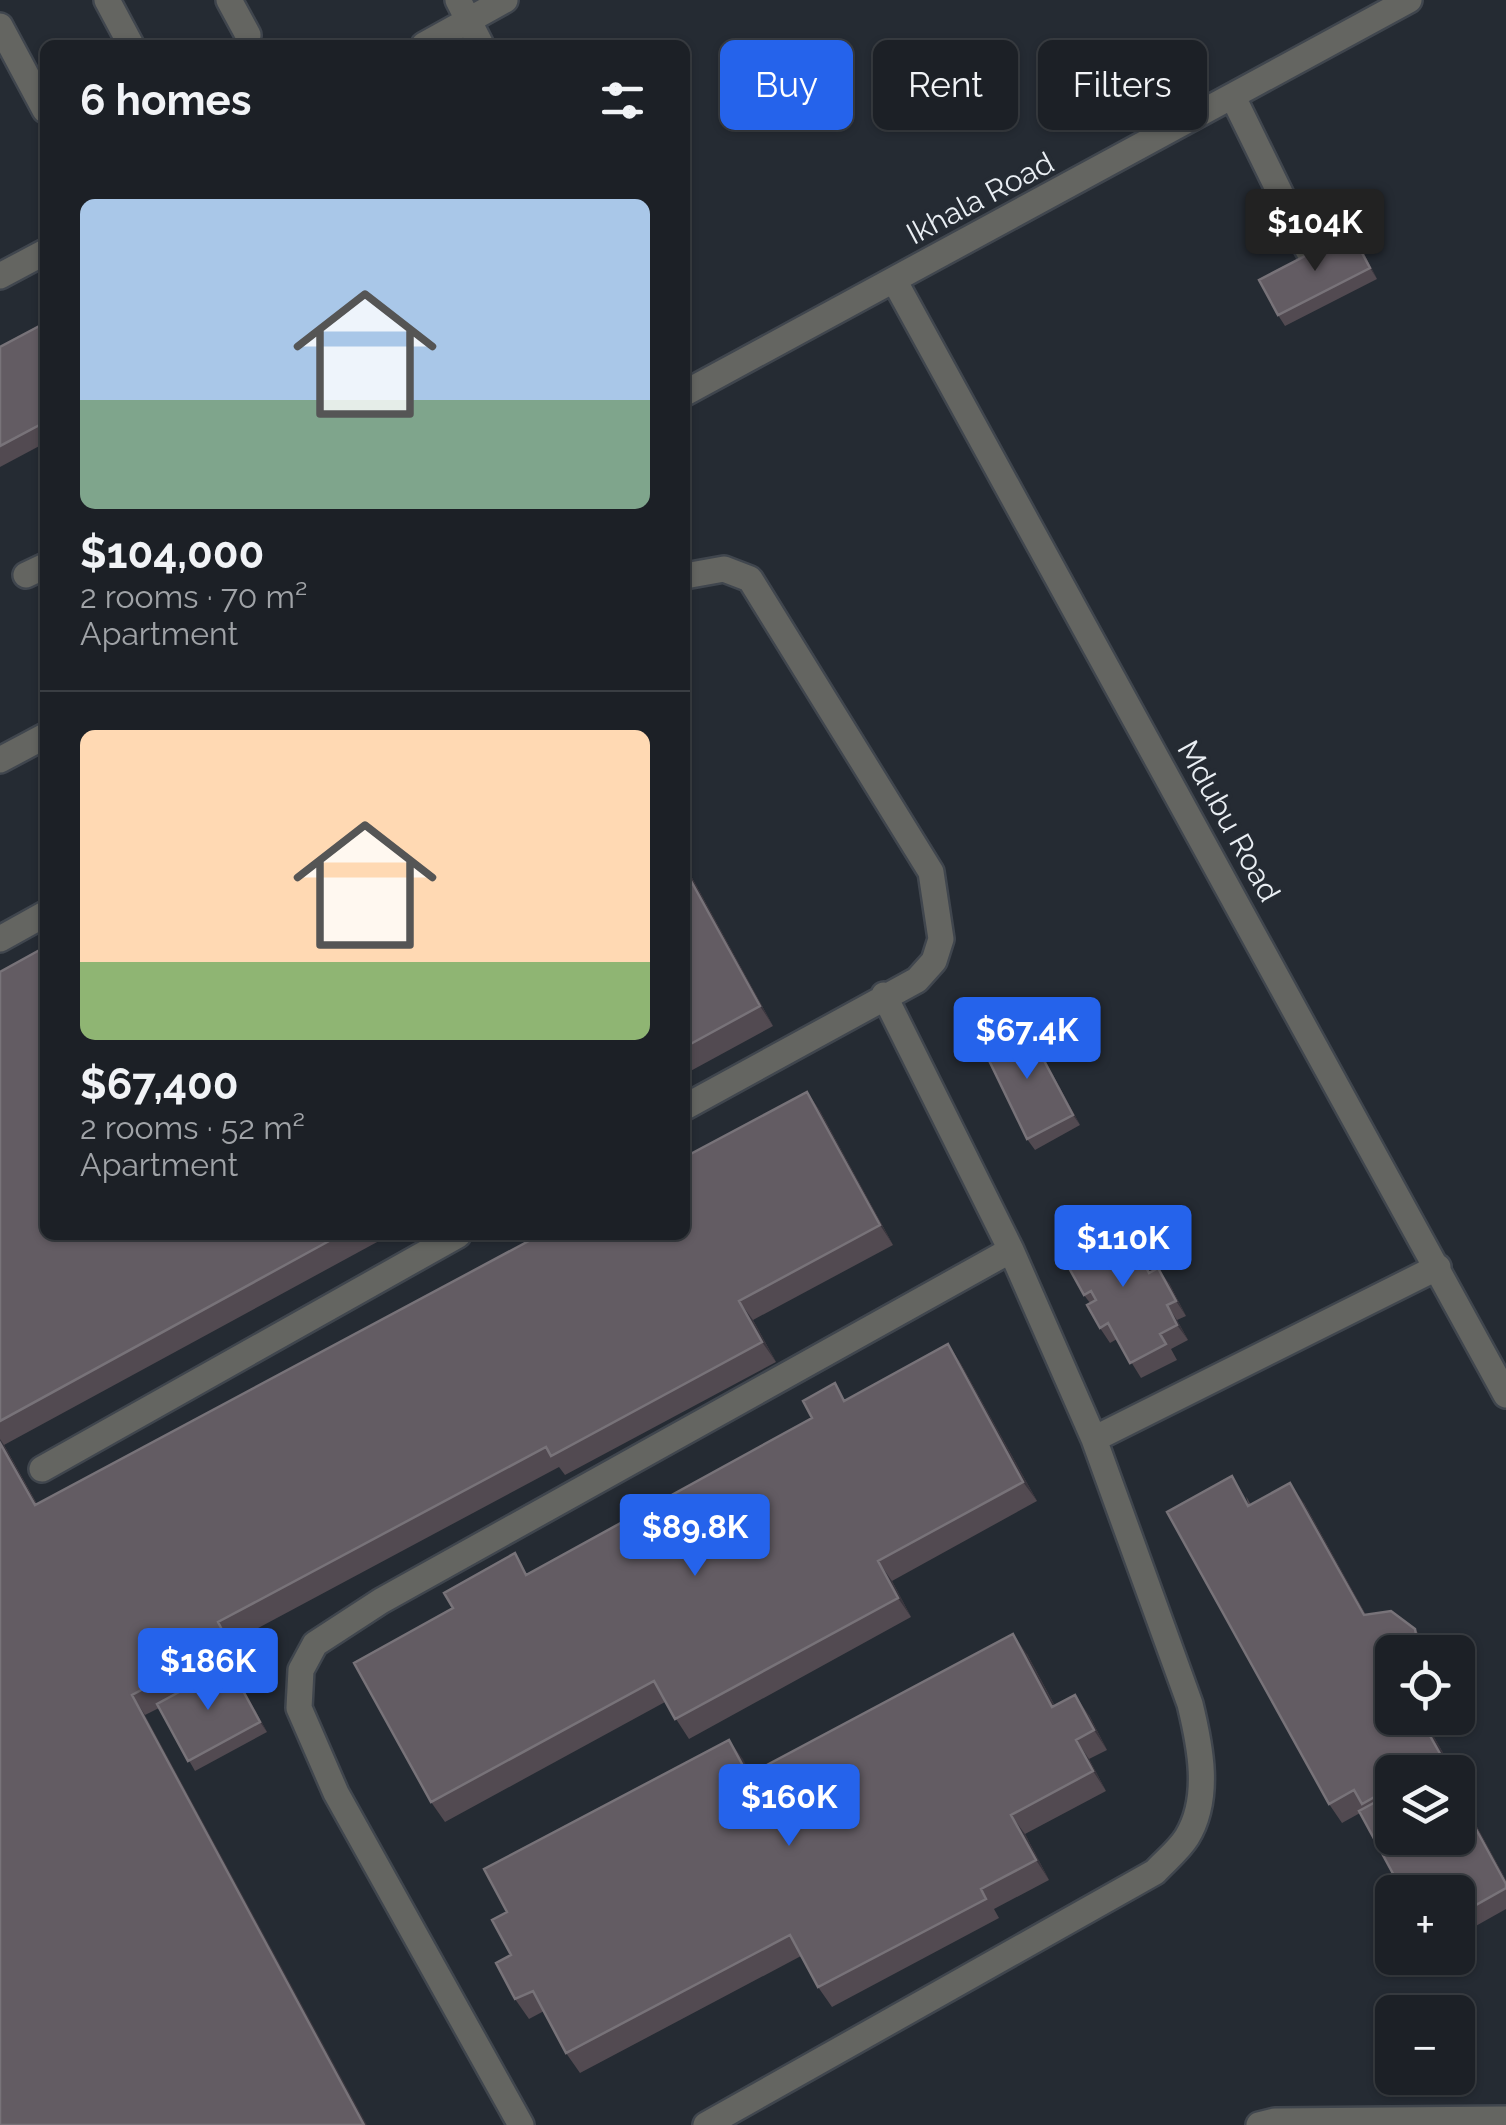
<!DOCTYPE html>
<html lang="en">
<head>
<meta charset="utf-8">
<style>
	:root { --surface:#1c2026; --page:#25282e; --text:#f1f3f6; --muted:#a0a3a7; --line:#3a3e43; --accent:#2563eb }
	body { margin:0; font-family:Raleway,sans-serif; background:var(--page); color:var(--text); height:100vh; display:flex; flex-direction:column; font-size:38px; white-space:nowrap }
	* { box-sizing:border-box; margin:0 }
	p { font-size:32px; color:var(--muted) }
	.icon { flex:none; width:55px; height:55px; fill:none; stroke:currentColor; stroke-width:2; stroke-linecap:round; stroke-linejoin:round }
	.map { position:relative; flex:1; overflow:hidden }
	.sheet { position:absolute; left:40px; top:40px; width:650px; height:1200px; display:flex; flex-direction:column; background:var(--surface); border-radius:15px; box-shadow:0 2px 8px #0004,0 0 0 2px var(--line) }
	.sheet>* { flex:none }
	.hud { position:absolute; left:720px; top:40px; width:635px; height:90px; display:flex; gap:20px }
	.fabs { position:absolute; left:1375px; top:1635px; display:grid; gap:20px }
	.fabs a { display:grid; place-items:center; width:100px; height:100px; border-radius:15px; background:var(--surface); box-shadow:0 2px 8px #0004,0 0 0 2px var(--line); font-size:50px }
	.price { position:absolute; translate:-50% -85px; padding:0 22px; border-radius:10px; background:var(--accent); color:#fff; font-size:32px; line-height:65px; filter:drop-shadow(0 2px 5px #0008) }
	.price::after { content:''; position:absolute; left:50%; top:60px; width:30px; height:22px; margin-left:-15px; background:inherit; clip-path:polygon(0 0,100% 0,50% 100%) }
	.price.selected { background:#222; color:#fff }
	ul { padding:0; list-style:none }
	li { display:grid; align-content:center; gap:20px; height:530px; padding:0 40px }
	li+li { border-top:2px solid var(--line) }
	li span { display:grid; place-items:center; height:310px; border-radius:15px; color:#555 }
	li>.icon { margin-inline-start:auto }
	span .icon { width:180px; height:180px; fill:#fffc; stroke-width:1 }
	li b { font-size:42px }
	h2 { display:flex; justify-content:space-between; align-items:center; height:120px; padding:0 40px; font-size:42px }
	.pill { padding:0 35px; border-radius:15px; background:var(--surface); box-shadow:0 2px 8px #0004,0 0 0 2px var(--line); font-size:35px; line-height:90px }
	.pill.selected { background:var(--accent); color:#fff }
	.map>svg:first-child { display:block }
	.lines { fill:none; stroke-linecap:round; stroke-linejoin:round }
	.service-casing { stroke:#40464e; stroke-width:30 }
	.service { stroke:#646561; stroke-width:25 }
	.wall { fill:#524a51 }
	.shaded-wall { fill:#39363e }
	.building { fill:#635c63; stroke:#787379; stroke-width:2.5 }
	.labels { text-anchor:middle; dominant-baseline:central; stroke-width:8; stroke-linejoin:round; paint-order:stroke }
	.street-label { font-size:30px; fill:#e9eef3; stroke:#252b33 }
</style>
</head>
<body>
<div class="map">
<svg width="1506" height="2125" viewBox="0 0 1506 2125">
	<rect width="100%" height="100%" fill="#252b33"/>
	<g class="lines">
		<defs>
			<path id="service" d="M 107,0 L 131,45
				M 229,0 L 248,35
				M 458,0 L 481,45
				M 0,26 L 45,110
				M 424,45 L 505,0
				M 1234,99 L 1308,250
				M 0,276 L 45,252
				M 894,280 L 1506,1395
				M 685,393 L 1409,0
				M 26,575 L 45,566
				M 685,576 L 724,569 L 750,579 L 931,872 L 941,939 L 934,961 L 917,980 L 685,1107
				M 0,760 L 45,736
				M 0,939 L 45,914
				M 1094,1439 L 1438,1267
				M 42,1469 L 458,1235
				M 521,2125 L 336,1793 L 299,1708 L 301,1670 L 315,1644 L 381,1601 L 1011,1250
				M 706,2125 L 1155,1872 C 1165,1861 1179,1850 1187,1837 C 1211,1798 1200,1745 1190,1704 L 1094,1439 L 1011,1250 L 884,995
				M 1259,2125 L 1275,2121 L 1506,2119"/>
		</defs>
		<use href="#service" class="service-casing"/>
		<use href="#service" class="service"/>
	</g>
	<path class="wall" d="M 1351,232 L 1358,242 L 1377,279 L 1285,326 L 1278,315 Z
		M 45,323 L 45,443 L 0,467 L 0,347 Z
		M 685,865 L 773,1026 L 685,1074 Z
		M 0,972 L 45,1235 L 390,1235 L 4,1445 L 37,1504 L 807,1092 L 820,1111 L 893,1245 L 753,1320 L 776,1362 L 565,1475 L 559,1467 L 232,1642 L 243,1663 L 232,1669 L 267,1732 L 195,1771 L 159,1708 L 145,1715 L 0,2125 Z
		M 1025,1025 L 1032,1036 L 1080,1125 L 1035,1150 L 1027,1139 Z
		M 1121,1220 L 1132,1235 L 1151,1272 L 1169,1283 L 1186,1316 L 1177,1320 L 1188,1340 L 1171,1349 L 1177,1360 L 1141,1378 L 1117,1339 L 1110,1343 L 1100,1328 L 1090,1303 L 1084,1295 Z
		M 948,1344 L 961,1364 L 1037,1501 L 892,1581 L 911,1617 L 689,1739 L 665,1702 L 445,1822 L 431,1802 L 529,1574 Z
		M 1246,1496 L 1251,1505 L 1304,1503 L 1366,1615 L 1415,1629 L 1429,1648 L 1392,1652 L 1392,1718 L 1423,1718 L 1454,1772 L 1392,1772 L 1392,1838 L 1458,1838 L 1458,1792 L 1506,1880 L 1506,1909 L 1458,1936 L 1458,1892 L 1360,1813 L 1342,1823 L 1329,1804 Z
		M 1027,1654 L 1055,1706 L 1089,1715 L 1107,1750 L 1089,1759 L 1106,1791 L 1025,1834 L 1049,1880 L 994,1909 L 999,1918 L 832,2007 L 818,1987 L 801,1956 L 580,2073 L 566,2053 L 544,2011 L 529,2019 L 515,1999 L 507,1912 L 729,1740 L 750,1773 Z"/>
	<path class="shaded-wall" d="M 1351,232 L 1358,242 L 1377,279 L 1370,268 Z
		M 685,865 L 773,1026 L 760,1006 L 685,870 Z
		M 1025,1025 L 1032,1036 L 1080,1125 L 1073,1115 Z
		M 807,1092 L 820,1111 L 893,1245 L 880,1225 Z
		M 1121,1220 L 1132,1235 L 1160,1288 L 1149,1273 Z
		M 1158,1268 L 1169,1283 L 1186,1316 L 1176,1301 Z
		M 739,1301 L 753,1320 L 776,1362 L 762,1342 Z
		M 1167,1305 L 1177,1320 L 1188,1340 L 1177,1325 Z
		M 948,1344 L 961,1364 L 1037,1501 L 1023,1482 Z
		M 0,1439 L 4,1445 L 48,1525 L 35,1505 L 0,1443 Z
		M 1290,1483 L 1304,1503 L 1377,1635 L 1364,1615 Z
		M 878,1561 L 892,1581 L 911,1617 L 898,1598 Z
		M 218,1622 L 232,1642 L 243,1663 L 229,1643 Z
		M 1415,1629 L 1429,1648 L 1429,1652 L 1419,1652 Z
		M 1013,1634 L 1027,1654 L 1066,1727 L 1052,1707 Z
		M 229,1665 L 236,1675 L 267,1732 L 260,1722 Z
		M 132,1695 L 145,1715 L 367,2125 L 364,2125 Z
		M 1075,1695 L 1089,1715 L 1107,1750 L 1094,1730 Z
		M 1420,1718 L 1423,1718 L 1454,1772 L 1443,1759 Z
		M 729,1740 L 743,1759 L 761,1794 L 748,1775 Z
		M 1076,1740 L 1089,1759 L 1106,1791 L 1093,1771 Z
		M 1458,1792 L 1506,1880 L 1506,1884 L 1458,1796 Z
		M 1011,1815 L 1025,1834 L 1049,1880 L 1036,1860 Z"/>
	<path class="building" d="M 1351,232 L 1370,268 L 1278,315 L 1259,280 Z
		M 45,323 L 45,422 L 0,446 L 0,347 Z
		M 685,870 L 760,1006 L 685,1047 Z
		M 45,947 L 45,1235 L 340,1235 L 0,1421 L 0,972 Z
		M 1025,1025 L 1073,1115 L 1027,1139 L 983,1048 Z
		M 807,1092 L 880,1225 L 739,1301 L 762,1342 L 551,1456 L 546,1447 L 218,1622 L 229,1643 L 132,1695 L 364,2125 L 0,2125 L 0,1443 L 35,1505 L 540,1235 L 685,1235 L 685,1157 Z
		M 1121,1220 L 1149,1273 L 1158,1268 L 1176,1301 L 1167,1305 L 1177,1325 L 1160,1334 L 1166,1344 L 1130,1363 L 1108,1323 L 1100,1328 L 1087,1305 L 1096,1300 L 1091,1291 L 1084,1295 L 1064,1259 L 1075,1254 L 1071,1247 Z
		M 948,1344 L 1023,1482 L 878,1561 L 898,1598 L 675,1719 L 654,1681 L 431,1802 L 354,1663 L 453,1608 L 444,1593 L 515,1553 L 526,1575 L 812,1418 L 803,1401 L 835,1383 L 844,1401 Z
		M 1232,1476 L 1248,1506 L 1290,1483 L 1364,1615 L 1391,1611 L 1415,1629 L 1419,1652 L 1392,1652 L 1392,1718 L 1420,1718 L 1443,1759 L 1419,1772 L 1392,1772 L 1392,1787 L 1362,1804 L 1354,1790 L 1329,1804 L 1167,1512 Z
		M 1013,1634 L 1052,1707 L 1075,1695 L 1094,1730 L 1076,1740 L 1093,1771 L 1011,1815 L 1036,1860 L 981,1889 L 986,1899 L 818,1987 L 790,1935 L 566,2053 L 533,1991 L 515,1999 L 496,1963 L 511,1955 L 492,1920 L 507,1912 L 484,1869 L 729,1740 L 748,1775 Z
		M 229,1665 L 260,1722 L 188,1761 L 157,1704 Z
		M 1441,1767 L 1444,1772 L 1431,1772 Z
		M 1392,1793 L 1392,1838 L 1458,1838 L 1458,1796 L 1506,1884 L 1506,1888 L 1458,1915 L 1458,1892 L 1403,1892 L 1359,1811 Z"/>
	<g class="labels">
		<g class="street-label">
			<text transform="translate(980 198) rotate(-28)">Ikhala Road</text>
			<text transform="translate(1229 821) rotate(61)">Mdubu Road</text>
		</g>
	</g>
</svg>
<div class="fabs">
<a><svg class="icon" aria-label="locate" viewBox="0 0 24 24"><circle cx="12" cy="12" r="6"/><path d="M12 2v4M12 18v4M2 12h4M18 12h4"/></svg></a>
<a><svg class="icon" aria-label="layers" viewBox="0 0 24 24"><path d="M12 4l9 5-9 5-9-5zM3 14l9 5 9-5"/></svg></a>
<a>+</a>
<a>−</a>
</div>
<b class="price selected" style="left:1315px;top:274px">$104K</b>
<b class="price" style="left:1027px;top:1082px">$67.4K</b>
<b class="price" style="left:1123px;top:1290px">$110K</b>
<b class="price" style="left:695px;top:1579px">$89.8K</b>
<b class="price" style="left:208px;top:1713px">$186K</b>
<b class="price" style="left:789px;top:1849px">$160K</b>
<div class="hud">
<a class="pill selected">Buy</a>
<a class="pill">Rent</a>
<a class="pill">Filters</a>
</div>
<section class="sheet">
<h2>6 homes<svg class="icon" aria-label="filters" viewBox="0 0 24 24"><path d="M4 7h16M4 17h16"/><circle cx="9" cy="7" r="2"/><circle cx="15" cy="17" r="2"/></svg></h2>
<ul>
<li><span style="background:linear-gradient(#a9c7e8 65%,#7fa58c 0)"><svg class="icon" aria-label="home" viewBox="0 0 24 24"><path d="M3 11l9-7 9 7M6 9v11h12V9"/></svg></span><div><b>$104,000</b><p>2 rooms · 70 m²</p><p>Apartment</p></div></li>
<li><span style="background:linear-gradient(#ffd9b3 75%,#8fb573 0)"><svg class="icon" aria-label="home" viewBox="0 0 24 24"><path d="M3 11l9-7 9 7M6 9v11h12V9"/></svg></span><div><b>$67,400</b><p>2 rooms · 52 m²</p><p>Apartment</p></div></li>
</ul>
</section>
</div>
</body>
</html>
